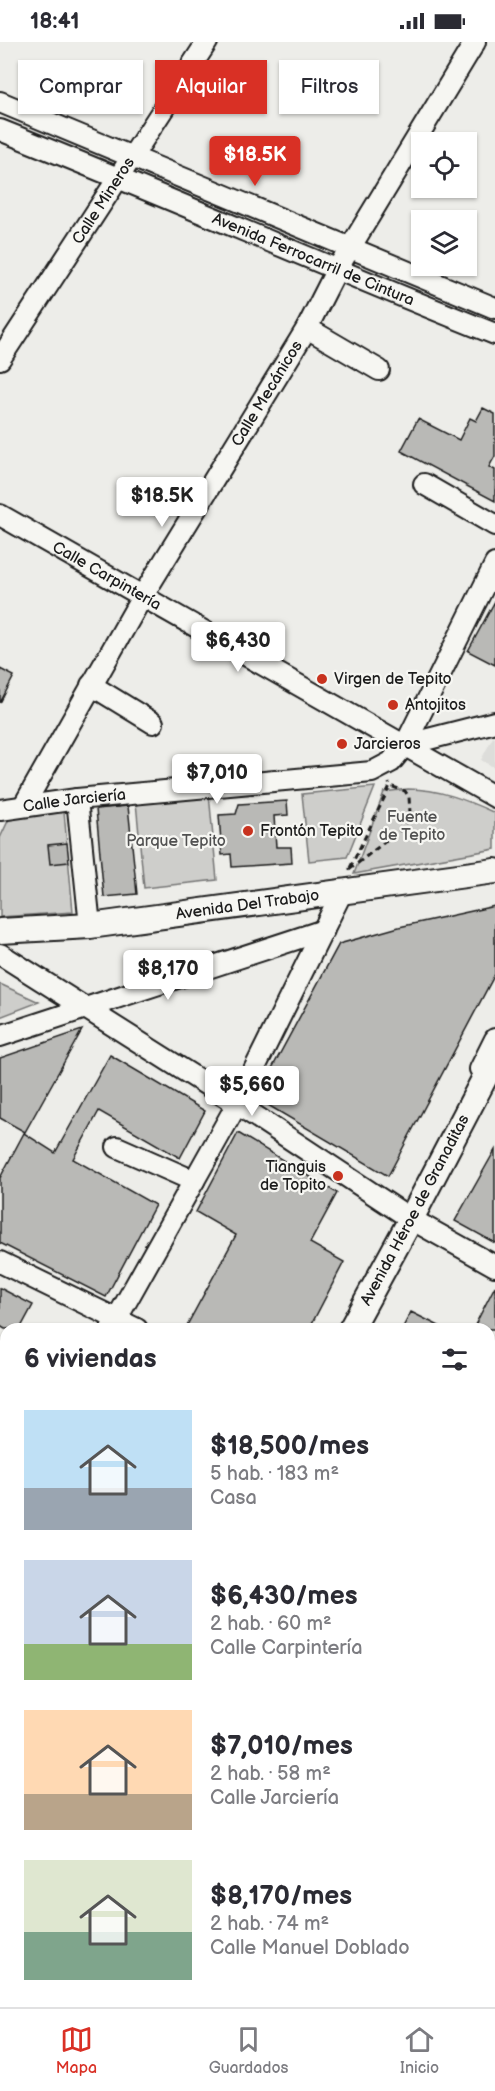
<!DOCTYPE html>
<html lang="es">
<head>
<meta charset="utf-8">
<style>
	:root { --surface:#fff; --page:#f7f7f7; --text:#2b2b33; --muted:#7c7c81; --line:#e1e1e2; --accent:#d93025 }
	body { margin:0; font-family:"Balsamiq Sans",sans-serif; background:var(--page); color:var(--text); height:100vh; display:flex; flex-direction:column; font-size:22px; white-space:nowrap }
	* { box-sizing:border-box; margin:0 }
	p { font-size:20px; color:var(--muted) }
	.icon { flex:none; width:33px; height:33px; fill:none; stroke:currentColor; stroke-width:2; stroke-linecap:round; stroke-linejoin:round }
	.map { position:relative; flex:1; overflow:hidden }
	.details { position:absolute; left:0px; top:1281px; width:495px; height:684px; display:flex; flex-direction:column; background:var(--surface); border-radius:18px 18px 0 0; box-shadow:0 2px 4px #0004 }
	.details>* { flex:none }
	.guide { position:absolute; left:18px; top:18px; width:459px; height:54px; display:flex; gap:12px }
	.tools { position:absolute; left:411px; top:90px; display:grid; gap:12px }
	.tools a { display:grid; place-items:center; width:66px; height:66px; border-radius:0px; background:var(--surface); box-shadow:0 2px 4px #0004; font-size:30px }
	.price { position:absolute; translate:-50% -51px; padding:0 14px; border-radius:6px; background:#fff; color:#222; font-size:20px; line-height:39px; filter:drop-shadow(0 2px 3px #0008) }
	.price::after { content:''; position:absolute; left:50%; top:36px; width:18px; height:14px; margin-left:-9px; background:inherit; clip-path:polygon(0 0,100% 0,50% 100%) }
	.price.on { background:var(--accent); color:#fff }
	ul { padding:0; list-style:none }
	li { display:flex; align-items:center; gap:18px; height:150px; padding:0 24px }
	li span { display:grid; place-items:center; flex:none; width:168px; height:120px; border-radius:0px; color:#555 }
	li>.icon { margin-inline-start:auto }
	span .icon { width:72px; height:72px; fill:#fffc; stroke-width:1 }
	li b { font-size:26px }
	h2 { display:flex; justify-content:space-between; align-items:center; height:72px; padding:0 24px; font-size:26px }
	.pill { padding:0 21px; border-radius:0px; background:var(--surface); box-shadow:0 2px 4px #0004; font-size:21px; line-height:54px }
	.pill.on { background:var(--accent); color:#fff }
	.status { display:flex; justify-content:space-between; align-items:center; height:42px; padding:0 30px; background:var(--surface); direction:ltr }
	.status svg { height:16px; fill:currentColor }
	.menu { display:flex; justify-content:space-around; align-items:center; height:84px; border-top:2px solid var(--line); background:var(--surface); font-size:16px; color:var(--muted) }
	.menu a { display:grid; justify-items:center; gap:3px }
	.menu .on { color:var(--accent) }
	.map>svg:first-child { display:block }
	.built { fill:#ddddda }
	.green { fill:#cececb; stroke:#757574; stroke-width:1.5 }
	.building { fill:#b9b9b6; stroke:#1c1c1c; stroke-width:1.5 }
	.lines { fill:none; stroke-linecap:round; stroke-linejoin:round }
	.minor-casing { stroke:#1c1c1c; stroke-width:24 }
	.major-casing { stroke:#1c1c1c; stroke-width:28 }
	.path { stroke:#1c1c1c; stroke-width:3; stroke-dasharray:6 4.5; stroke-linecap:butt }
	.minor { stroke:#f6f6f2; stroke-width:20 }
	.major { stroke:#f6f6f2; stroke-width:24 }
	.poi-dot { fill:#c8321e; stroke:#f6f6f2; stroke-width:2 }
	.labels { text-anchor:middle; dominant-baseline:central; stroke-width:4.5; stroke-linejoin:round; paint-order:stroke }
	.street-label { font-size:16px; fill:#1c1c1c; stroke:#f6f6f2 }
	.poi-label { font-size:16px; fill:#1c1c1c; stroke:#f6f6f2; text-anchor:start }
	.park-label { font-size:16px; fill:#515151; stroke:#f6f6f2 }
</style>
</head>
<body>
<div class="status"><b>18:41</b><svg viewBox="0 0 49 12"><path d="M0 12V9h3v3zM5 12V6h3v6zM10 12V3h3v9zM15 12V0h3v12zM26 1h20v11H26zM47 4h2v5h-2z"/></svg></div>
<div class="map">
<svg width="495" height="1965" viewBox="0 0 495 1965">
	<rect width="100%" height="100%" fill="#edede9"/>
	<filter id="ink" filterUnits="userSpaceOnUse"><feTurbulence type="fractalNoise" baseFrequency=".0167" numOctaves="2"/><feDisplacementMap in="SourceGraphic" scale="12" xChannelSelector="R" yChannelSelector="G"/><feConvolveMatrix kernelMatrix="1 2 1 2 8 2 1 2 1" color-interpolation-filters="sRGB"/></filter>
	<g filter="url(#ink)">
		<path class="built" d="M 493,695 L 495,696 L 495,726 L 481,718 Z"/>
		<path class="green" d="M 375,745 L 347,815 L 309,819 L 302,752 Z
			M 408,747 C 440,747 466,758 495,771 L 495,807 L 354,832 L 384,750 Z
			M 209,752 L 217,838 L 144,846 L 136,760 Z
			M 64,770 L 73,870 L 0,875 L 0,796 L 9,777 Z
			M 0,942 L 39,960 L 0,975 Z"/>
		<path class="building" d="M 483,366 L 495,372 L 495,414 L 489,425 L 495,428 L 495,459 L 401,409 L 418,377 L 459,398 L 470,376 L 476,379 Z
			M 495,559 L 495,623 L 468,609 Z
			M 0,627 L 14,634 L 0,661 Z
			M 287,759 L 288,773 L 274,774 L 276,805 L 291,805 L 292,821 L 232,825 L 231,812 L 222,813 L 219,773 L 236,772 L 239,762 Z
			M 128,764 L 137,852 L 104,855 L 96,767 Z
			M 67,801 L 69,820 L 50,822 L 48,803 Z
			M 495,864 L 495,932 L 388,1134 L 256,1056 L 339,902 L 399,885 Z
			M 82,988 L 25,1090 L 0,1076 L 0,1016 Z
			M 110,1013 L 205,1069 L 180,1116 L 99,1069 L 73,1117 L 155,1163 L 106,1255 L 0,1201 L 0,1136 L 24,1091 L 55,1111 Z
			M 238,1091 L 337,1151 L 310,1201 L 344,1220 L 309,1287 L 185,1287 L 236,1193 L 196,1170 Z
			M 495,1108 L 495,1201 L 455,1179 Z
			M 495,1244 L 495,1287 L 473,1287 Z
			M 0,1246 L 33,1263 L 20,1287 L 5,1287 L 0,1284 Z
			M 411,1270 L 445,1287 L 402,1287 Z"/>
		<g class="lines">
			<defs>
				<g id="minor">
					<path d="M 0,60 L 495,266"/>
					<path id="s1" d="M 0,88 C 166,154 329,226 495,292"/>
					<path d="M 307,286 L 379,328"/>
					<path id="s2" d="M 0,317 L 207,0"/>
					<path d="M 424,442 L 495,483"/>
					<path id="s3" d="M 0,473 L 495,755"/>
					<path d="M 91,643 L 153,681"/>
					<path d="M 405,703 L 495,522"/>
					<path d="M 77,757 L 90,884"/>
					<path id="s4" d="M 24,763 L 142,555 L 307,286 L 336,229 L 475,0"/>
					<path id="s5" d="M 0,768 L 77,757 L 372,730 L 391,720 L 405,703 L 495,680"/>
					<path d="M 0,912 L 237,1062 L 411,1177 L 495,1224"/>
					<path d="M 0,994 L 324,888"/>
					<path d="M 480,1027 L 495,997"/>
					<path d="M 117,1105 L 194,1139"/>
					<path d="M 0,1220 L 137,1287"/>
					<path d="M 111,1287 L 237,1062 L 342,850"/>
					<path d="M 489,1471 L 495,1474"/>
					<path d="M 489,1623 L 495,1612"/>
					<path d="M 0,1685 L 6,1688"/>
					<path d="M 0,1923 L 6,1910"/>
					<path d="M 489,1941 L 495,1944"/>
					<path d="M 302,1965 L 305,1959"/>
				</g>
				<g id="major">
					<path id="s6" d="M 0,889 L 90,884 L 495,829"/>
					<path id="s7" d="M 351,1287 L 411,1177 L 495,1016"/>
					<path d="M 0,1958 L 6,1946"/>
				</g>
			</defs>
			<use href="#minor" class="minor-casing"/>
			<use href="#major" class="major-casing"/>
			<path class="path" d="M 350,826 L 390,744
				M 349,828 L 405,784 L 410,771 L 409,755 L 405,749 L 390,744 L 389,741"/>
			<use href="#minor" class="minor"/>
			<use href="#major" class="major"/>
		</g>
	</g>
	<g class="poi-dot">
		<circle cx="322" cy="637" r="6"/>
		<circle cx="393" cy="663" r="6"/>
		<circle cx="342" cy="702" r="6"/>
		<circle cx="248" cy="789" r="6"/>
		<circle cx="338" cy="1134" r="6"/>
	</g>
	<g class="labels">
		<g class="street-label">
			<text stroke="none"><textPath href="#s2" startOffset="189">Calle Mineros</textPath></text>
			<text stroke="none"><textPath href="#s1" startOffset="339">Avenida Ferrocarril de Cintura</textPath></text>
			<text stroke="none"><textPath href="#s4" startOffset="478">Calle Mecánicos</textPath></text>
			<text stroke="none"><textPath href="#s3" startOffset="123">Calle Carpintería</textPath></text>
			<text stroke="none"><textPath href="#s5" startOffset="75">Calle Jarciería</textPath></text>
			<text stroke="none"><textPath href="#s6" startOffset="249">Avenida Del Trabajo</textPath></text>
			<text stroke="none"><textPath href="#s7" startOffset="135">Avenida Héroe de Granaditas</textPath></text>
		</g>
		<g class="poi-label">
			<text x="334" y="637">Virgen de Tepito</text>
			<text x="405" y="663">Antojitos</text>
			<text x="354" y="702">Jarcieros</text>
			<text x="260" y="789">Frontón Tepito</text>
			<text x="326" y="1125" text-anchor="end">Tianguis<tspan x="326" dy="18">de Topito</tspan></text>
		</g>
		<g class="park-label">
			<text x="412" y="775">Fuente<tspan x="412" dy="18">de Tepito</tspan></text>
			<text x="176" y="799">Parque Tepito</text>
		</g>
	</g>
</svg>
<div class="tools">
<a><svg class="icon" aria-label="locate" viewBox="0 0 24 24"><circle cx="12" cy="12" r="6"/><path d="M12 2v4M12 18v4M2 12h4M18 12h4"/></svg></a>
<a><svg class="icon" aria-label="layers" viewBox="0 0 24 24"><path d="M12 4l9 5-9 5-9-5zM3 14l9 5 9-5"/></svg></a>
</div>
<b class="price on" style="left:255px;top:145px">$18.5K</b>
<b class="price" style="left:162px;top:486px">$18.5K</b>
<b class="price" style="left:238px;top:631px">$6,430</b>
<b class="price" style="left:217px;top:763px">$7,010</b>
<b class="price" style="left:168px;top:959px">$8,170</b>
<b class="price" style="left:252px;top:1075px">$5,660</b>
<div class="guide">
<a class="pill">Comprar</a>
<a class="pill on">Alquilar</a>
<a class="pill">Filtros</a>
</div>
<section class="details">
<h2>6 viviendas<svg class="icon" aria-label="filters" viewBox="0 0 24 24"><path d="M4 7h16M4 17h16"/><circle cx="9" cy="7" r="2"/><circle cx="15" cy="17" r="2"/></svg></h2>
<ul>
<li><span style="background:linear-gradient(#bfe0f5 65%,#9aa5b1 0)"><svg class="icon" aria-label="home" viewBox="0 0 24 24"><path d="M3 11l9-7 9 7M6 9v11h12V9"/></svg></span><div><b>$18,500/mes</b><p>5 hab. · 183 m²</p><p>Casa</p></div></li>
<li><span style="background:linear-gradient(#c9d6e8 70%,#8fb573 0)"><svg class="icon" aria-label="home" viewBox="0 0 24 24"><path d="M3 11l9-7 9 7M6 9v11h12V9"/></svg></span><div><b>$6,430/mes</b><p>2 hab. · 60 m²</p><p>Calle Carpintería</p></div></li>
<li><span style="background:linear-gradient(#ffd9b3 70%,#b9a48a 0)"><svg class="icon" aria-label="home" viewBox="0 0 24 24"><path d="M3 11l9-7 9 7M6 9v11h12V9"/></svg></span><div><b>$7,010/mes</b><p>2 hab. · 58 m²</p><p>Calle Jarciería</p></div></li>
<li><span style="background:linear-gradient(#dfe7d0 60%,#7fa58c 0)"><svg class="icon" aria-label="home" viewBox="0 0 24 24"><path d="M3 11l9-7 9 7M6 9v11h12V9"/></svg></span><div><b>$8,170/mes</b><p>2 hab. · 74 m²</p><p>Calle Manuel Doblado</p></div></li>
</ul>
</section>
</div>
<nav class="menu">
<a class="on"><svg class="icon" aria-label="map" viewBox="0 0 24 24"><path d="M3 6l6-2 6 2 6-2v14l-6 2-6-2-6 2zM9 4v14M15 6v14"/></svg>Mapa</a>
<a><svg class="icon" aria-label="saved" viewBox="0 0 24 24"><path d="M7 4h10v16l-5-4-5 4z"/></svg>Guardados</a>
<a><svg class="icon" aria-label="home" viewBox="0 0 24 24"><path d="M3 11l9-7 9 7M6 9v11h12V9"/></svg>Inicio</a>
</nav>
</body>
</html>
